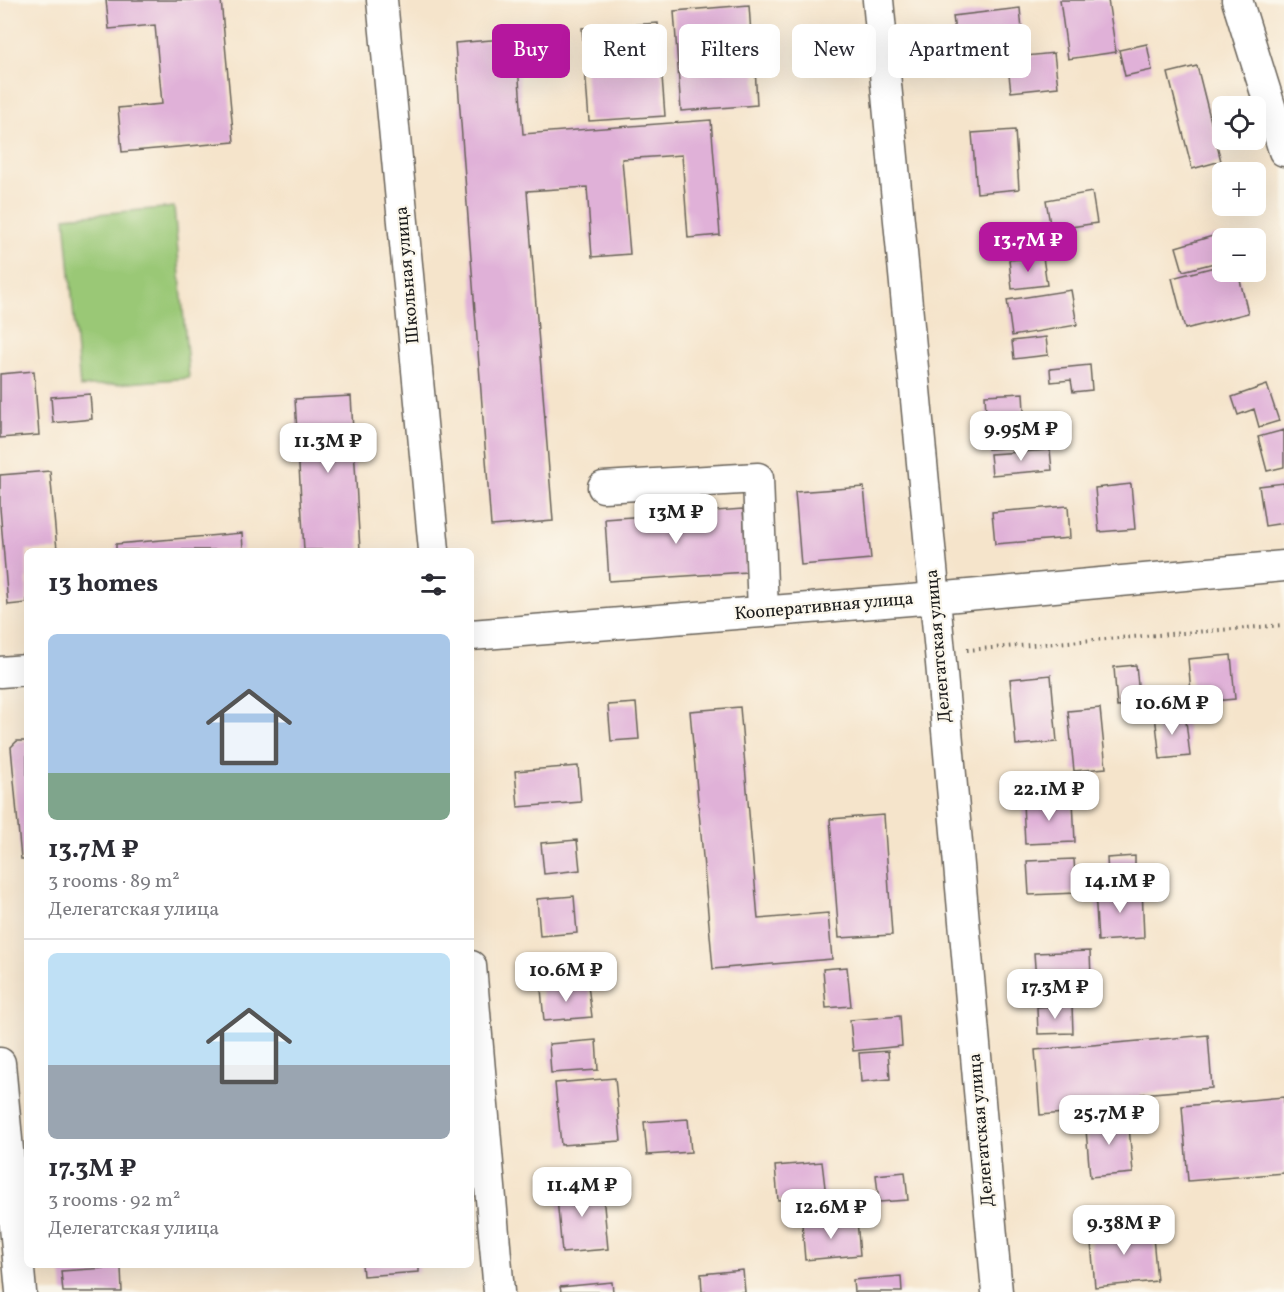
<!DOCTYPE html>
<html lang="en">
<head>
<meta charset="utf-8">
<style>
	:root { --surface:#fff; --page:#f2f2f3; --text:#2b2b33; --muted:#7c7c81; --line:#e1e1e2; --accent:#b5179e }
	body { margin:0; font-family:Vollkorn,serif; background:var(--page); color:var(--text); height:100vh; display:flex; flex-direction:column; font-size:22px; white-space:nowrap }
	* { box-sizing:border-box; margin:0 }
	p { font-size:20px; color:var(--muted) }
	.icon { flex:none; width:33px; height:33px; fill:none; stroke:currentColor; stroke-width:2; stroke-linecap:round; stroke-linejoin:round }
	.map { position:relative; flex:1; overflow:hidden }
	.sheet { position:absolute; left:24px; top:548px; width:450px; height:720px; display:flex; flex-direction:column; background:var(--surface); border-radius:9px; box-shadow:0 6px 24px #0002 }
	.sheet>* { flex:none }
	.top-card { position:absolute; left:492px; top:24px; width:570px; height:54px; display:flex; gap:12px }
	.buttons { position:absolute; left:1212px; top:96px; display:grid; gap:12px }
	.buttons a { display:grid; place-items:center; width:54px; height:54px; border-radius:9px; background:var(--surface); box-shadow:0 6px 24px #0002; font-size:30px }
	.price { position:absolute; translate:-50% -51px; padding:0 14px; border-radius:12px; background:#fff; color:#222; font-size:20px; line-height:39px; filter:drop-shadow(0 2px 3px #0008) }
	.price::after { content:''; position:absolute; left:50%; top:36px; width:18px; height:14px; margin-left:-9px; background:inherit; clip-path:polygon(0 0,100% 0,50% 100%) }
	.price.current { background:var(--accent); color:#fff }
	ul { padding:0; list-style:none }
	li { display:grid; align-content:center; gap:12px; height:318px; padding:0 24px }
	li+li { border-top:2px solid var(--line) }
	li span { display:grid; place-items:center; height:186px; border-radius:9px; color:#555 }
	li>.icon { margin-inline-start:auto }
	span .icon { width:108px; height:108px; fill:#fffc; stroke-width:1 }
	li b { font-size:26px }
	h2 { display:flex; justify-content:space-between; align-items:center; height:72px; padding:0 24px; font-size:26px }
	.pill { padding:0 21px; border-radius:9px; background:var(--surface); box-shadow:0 6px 24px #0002; font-size:21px; line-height:54px }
	.pill.current { background:var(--accent); color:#fff }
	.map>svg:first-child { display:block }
	.green { fill:#9ac876; stroke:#5b7249; stroke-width:1.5 }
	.building { fill:#e0b1d8 }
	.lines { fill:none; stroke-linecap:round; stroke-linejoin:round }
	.minor-casing { stroke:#686259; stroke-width:33 }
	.path { stroke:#686259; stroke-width:4; stroke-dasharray:1.5 4.5; stroke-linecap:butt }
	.minor { stroke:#fff; stroke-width:30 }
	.labels { text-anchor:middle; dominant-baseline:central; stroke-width:4.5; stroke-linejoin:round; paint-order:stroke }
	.street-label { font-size:18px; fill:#1c1c1c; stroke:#fbf7ec }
</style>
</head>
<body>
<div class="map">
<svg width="1284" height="1292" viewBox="0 0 1284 1292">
	<rect width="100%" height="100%" fill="#fbf7ec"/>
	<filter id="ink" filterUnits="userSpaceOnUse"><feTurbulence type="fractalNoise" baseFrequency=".0167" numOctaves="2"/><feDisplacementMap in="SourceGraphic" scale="12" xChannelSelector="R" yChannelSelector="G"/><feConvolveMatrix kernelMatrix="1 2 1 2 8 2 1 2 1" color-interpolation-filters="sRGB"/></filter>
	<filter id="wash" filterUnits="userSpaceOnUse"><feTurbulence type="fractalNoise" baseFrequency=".008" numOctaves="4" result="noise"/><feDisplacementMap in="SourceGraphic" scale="24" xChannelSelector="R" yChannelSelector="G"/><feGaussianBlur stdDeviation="1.35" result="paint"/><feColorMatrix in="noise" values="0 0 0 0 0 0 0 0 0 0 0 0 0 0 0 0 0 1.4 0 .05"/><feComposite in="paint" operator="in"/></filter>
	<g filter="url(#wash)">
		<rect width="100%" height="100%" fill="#f5e4cb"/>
		<path class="green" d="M 174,207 L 189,378 L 80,387 L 65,217 Z"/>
		<g id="blocks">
			<path class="building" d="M 106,0 L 221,0 L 234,142 L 122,152 L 118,108 L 162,104 L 155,25 L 109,29 Z
				M 1060,0 L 1108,0 L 1116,52 L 1068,59 Z
				M 749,5 L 751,34 L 702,38 L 704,70 L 755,66 L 757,105 L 681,111 L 674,11 Z
				M 1020,8 L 1023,41 L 957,49 L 953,16 Z
				M 658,23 L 665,116 L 589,121 L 582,28 Z
				M 516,38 L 523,134 L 711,120 L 720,235 L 688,238 L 682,155 L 622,159 L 630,254 L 592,257 L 587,187 L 527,191 L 553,521 L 491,526 L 455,43 Z
				M 1147,44 L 1152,70 L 1125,76 L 1119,50 Z
				M 1054,53 L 1058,87 L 1011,92 L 1007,58 Z
				M 1197,66 L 1221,161 L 1192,169 L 1168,73 Z
				M 1015,130 L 1019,189 L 977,193 L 972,133 Z
				M 1092,192 L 1097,223 L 1051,230 L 1046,200 Z
				M 1216,235 L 1222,261 L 1183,271 L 1176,247 Z
				M 1043,257 L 1047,285 L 1012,289 L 1009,260 Z
				M 1222,265 L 1222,272 L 1238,272 L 1248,313 L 1185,329 L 1172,278 Z
				M 1071,290 L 1077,325 L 1012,336 L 1007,300 Z
				M 1046,337 L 1048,355 L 1014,359 L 1012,341 Z
				M 1090,365 L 1092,390 L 1073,392 L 1071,380 L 1051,382 L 1050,369 Z
				M 34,371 L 39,435 L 0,438 L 0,374 Z
				M 1267,385 L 1279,421 L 1259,427 L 1254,409 L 1238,415 L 1232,397 Z
				M 1023,393 L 1026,447 L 988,449 L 985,395 Z
				M 90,394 L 92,419 L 53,423 L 51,397 Z
				M 351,396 L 360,550 L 304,550 L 295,399 Z
				M 1284,430 L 1284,467 L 1267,471 L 1258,437 Z
				M 1050,450 L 1052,470 L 992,475 L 990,454 Z
				M 50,471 L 57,550 L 27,550 L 27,603 L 8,605 L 0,508 L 0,475 Z
				M 1284,483 L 1284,523 L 1265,526 L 1259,486 Z
				M 1131,484 L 1135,529 L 1099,532 L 1095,488 Z
				M 864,487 L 871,559 L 801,565 L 795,492 Z
				M 1068,506 L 1070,538 L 995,544 L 992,512 Z
				M 743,509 L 747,572 L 609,581 L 605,519 Z
				M 242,533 L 243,550 L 116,550 L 116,544 Z
				M 1231,655 L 1235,699 L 1192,703 L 1188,659 Z
				M 1136,665 L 1140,705 L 1117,707 L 1114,667 Z
				M 1051,675 L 1057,742 L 1016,745 L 1010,679 Z
				M 636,703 L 639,739 L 611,741 L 608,705 Z
				M 740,707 L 758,919 L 828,913 L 832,959 L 713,969 L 690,711 Z
				M 1100,708 L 1106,768 L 1074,771 L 1068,711 Z
				M 1185,712 L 1190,756 L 1160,759 L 1155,715 Z
				M 17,741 L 27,741 L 27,859 L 21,859 L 11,747 Z
				M 578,766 L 581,802 L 518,807 L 515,771 Z
				M 1073,800 L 1075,842 L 1025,844 L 1023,803 Z
				M 884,815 L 892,935 L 839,938 L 830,819 Z
				M 577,840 L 580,870 L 544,874 L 541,843 Z
				M 1135,856 L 1135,875 L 1108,876 L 1107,858 Z
				M 1074,859 L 1076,893 L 1029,895 L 1027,861 Z
				M 1142,887 L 1144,938 L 1098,941 L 1095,890 Z
				M 574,896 L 577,933 L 540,936 L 537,899 Z
				M 1090,951 L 1091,978 L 1036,981 L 1034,953 Z
				M 847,967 L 851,1006 L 826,1008 L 823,969 Z
				M 588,985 L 592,1017 L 544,1021 L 541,989 Z
				M 1072,1005 L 1073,1033 L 1038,1034 L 1037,1007 Z
				M 900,1016 L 902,1046 L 853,1051 L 850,1020 Z
				M 1208,1035 L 1212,1088 L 1141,1094 L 1142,1107 L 1040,1115 L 1035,1050 Z
				M 596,1040 L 598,1070 L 551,1073 L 549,1044 Z
				M 888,1051 L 890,1079 L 861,1082 L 859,1053 Z
				M 615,1078 L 621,1141 L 561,1145 L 555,1083 Z
				M 1284,1097 L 1284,1173 L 1188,1181 L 1182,1106 Z
				M 1128,1115 L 1133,1173 L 1090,1177 L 1085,1118 Z
				M 688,1119 L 691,1152 L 647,1155 L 644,1122 Z
				M 822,1162 L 826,1196 L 778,1200 L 775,1166 Z
				M 905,1172 L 908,1200 L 879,1202 L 876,1175 Z
				M 602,1184 L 608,1249 L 562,1253 L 556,1187 Z
				M 857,1220 L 860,1255 L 805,1260 L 802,1224 Z
				M 1152,1226 L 1157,1281 L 1095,1287 L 1090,1232 Z
				M 362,1264 L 419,1264 L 419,1272 L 363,1276 Z
				M 121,1267 L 122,1292 L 63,1292 L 61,1271 Z
				M 743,1270 L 745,1292 L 702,1292 L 701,1274 Z
				M 901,1276 L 902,1292 L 854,1292 L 853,1280 Z
				M 612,1282 L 613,1292 L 561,1292 L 560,1287 Z"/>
		</g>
	</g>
	<g filter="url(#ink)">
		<use href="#blocks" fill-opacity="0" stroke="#686259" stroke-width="1.5"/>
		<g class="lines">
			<defs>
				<path id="minor" d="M 382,0 L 434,550
					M 878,0 L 940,652 L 997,1292
					M 1237,0 L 1284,151
					M 603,487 L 758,478 L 763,612
					M 471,635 L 935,598 L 1284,566
					M 0,672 L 27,670
					M 471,966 L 499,1292
					M 0,1063 L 21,1292"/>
			</defs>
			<use href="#minor" class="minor-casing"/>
			<path class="path" d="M 967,650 L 1284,625"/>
			<use href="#minor" class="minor"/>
		</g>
	</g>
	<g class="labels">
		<g class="street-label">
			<text transform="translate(408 275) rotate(-95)">Школьная улица</text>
			<text transform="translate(824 607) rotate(-5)">Кооперативная улица</text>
			<text transform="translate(939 646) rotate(-95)">Делегатская улица</text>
			<text transform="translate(982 1130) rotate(-95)">Делегатская улица</text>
		</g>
	</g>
</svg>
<div class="buttons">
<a><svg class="icon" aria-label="locate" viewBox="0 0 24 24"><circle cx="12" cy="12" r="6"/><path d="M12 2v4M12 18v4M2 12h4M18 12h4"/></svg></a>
<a>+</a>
<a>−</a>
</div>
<b class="price current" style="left:1028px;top:273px">13.7M ₽</b>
<b class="price" style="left:1021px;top:462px">9.95M ₽</b>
<b class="price" style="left:328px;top:474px">11.3M ₽</b>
<b class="price" style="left:676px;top:545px">13M ₽</b>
<b class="price" style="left:1172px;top:736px">10.6M ₽</b>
<b class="price" style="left:1049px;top:822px">22.1M ₽</b>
<b class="price" style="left:1120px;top:914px">14.1M ₽</b>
<b class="price" style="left:566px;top:1003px">10.6M ₽</b>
<b class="price" style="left:1055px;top:1020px">17.3M ₽</b>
<b class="price" style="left:1109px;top:1146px">25.7M ₽</b>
<b class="price" style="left:582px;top:1218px">11.4M ₽</b>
<b class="price" style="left:831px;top:1240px">12.6M ₽</b>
<b class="price" style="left:1124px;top:1256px">9.38M ₽</b>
<div class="top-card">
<a class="pill current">Buy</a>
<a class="pill">Rent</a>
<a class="pill">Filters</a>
<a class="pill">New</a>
<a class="pill">Apartment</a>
</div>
<section class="sheet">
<h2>13 homes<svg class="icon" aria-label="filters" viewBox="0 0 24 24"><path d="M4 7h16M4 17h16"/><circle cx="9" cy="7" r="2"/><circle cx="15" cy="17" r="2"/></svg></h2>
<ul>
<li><span style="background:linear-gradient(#a9c7e8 75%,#7fa58c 0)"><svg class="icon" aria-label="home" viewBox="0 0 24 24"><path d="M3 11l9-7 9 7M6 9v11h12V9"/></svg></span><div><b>13.7M ₽</b><p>3 rooms · 89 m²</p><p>Делегатская улица</p></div></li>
<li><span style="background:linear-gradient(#bfe0f5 60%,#9aa5b1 0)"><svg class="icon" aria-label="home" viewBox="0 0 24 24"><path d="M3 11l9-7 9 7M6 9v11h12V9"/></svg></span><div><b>17.3M ₽</b><p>3 rooms · 92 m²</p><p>Делегатская улица</p></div></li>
</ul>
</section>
</div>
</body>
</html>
